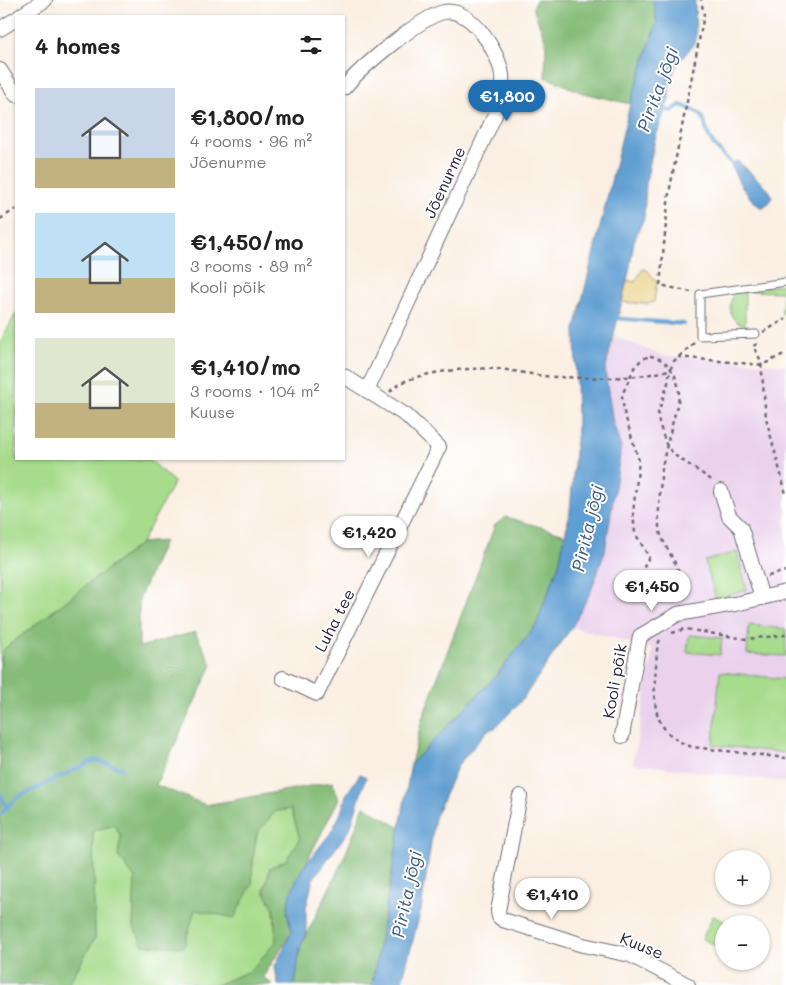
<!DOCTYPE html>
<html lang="en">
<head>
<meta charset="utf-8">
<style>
	:root { --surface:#fff; --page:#f2f2f2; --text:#222; --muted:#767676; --accent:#1f6fb2 }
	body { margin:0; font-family:Mali,sans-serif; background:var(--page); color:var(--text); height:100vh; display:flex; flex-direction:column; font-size:19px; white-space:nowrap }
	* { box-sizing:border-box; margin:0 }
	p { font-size:16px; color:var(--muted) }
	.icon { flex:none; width:28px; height:28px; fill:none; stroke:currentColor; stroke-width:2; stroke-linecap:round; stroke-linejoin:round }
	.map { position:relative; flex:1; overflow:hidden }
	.side { position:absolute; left:15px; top:15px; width:330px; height:445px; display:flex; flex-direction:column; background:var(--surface); border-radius:0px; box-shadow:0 1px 4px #0004 }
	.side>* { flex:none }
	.tools { position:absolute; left:715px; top:850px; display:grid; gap:10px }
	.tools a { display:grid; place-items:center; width:55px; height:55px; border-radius:50%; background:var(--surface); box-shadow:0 1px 4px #0004; font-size:25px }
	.price { position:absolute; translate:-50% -42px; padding:0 11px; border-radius:18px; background:#fff; color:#222; font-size:16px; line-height:32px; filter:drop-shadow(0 1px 2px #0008) }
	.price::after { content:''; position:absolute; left:50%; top:30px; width:15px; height:11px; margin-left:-8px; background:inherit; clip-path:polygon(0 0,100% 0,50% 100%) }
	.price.current { background:var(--accent); color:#fff }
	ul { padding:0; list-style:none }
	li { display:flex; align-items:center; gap:15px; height:125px; padding:0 20px }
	li span { display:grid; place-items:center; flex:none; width:140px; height:100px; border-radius:0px; color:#555 }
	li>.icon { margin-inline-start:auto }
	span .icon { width:60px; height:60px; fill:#fffc; stroke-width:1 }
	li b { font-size:21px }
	h2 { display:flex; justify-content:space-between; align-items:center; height:60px; padding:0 20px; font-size:21px }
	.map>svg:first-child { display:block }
	.built { fill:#ead1ec }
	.green { fill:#a7dc8c; stroke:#647f64 }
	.forest { fill:#85bc78; stroke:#546f5a }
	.sand { fill:#eeda9e; stroke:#887e6c }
	.water { fill:#619fd2; stroke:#426086 }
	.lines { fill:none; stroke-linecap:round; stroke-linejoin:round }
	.stream { stroke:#619fd2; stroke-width:4 }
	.lane-casing { stroke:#6e6a75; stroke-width:9 }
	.street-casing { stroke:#6e6a75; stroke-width:16 }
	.path { stroke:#6e6a75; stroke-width:2.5; stroke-dasharray:4 4; stroke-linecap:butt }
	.lane { stroke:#fff; stroke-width:7 }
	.street { stroke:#fff; stroke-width:14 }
	.labels { text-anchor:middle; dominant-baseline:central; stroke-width:4; stroke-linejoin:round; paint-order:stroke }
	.street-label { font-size:16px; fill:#22223b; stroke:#fff }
	.water-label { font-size:18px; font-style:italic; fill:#3e5a7f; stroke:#fff }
</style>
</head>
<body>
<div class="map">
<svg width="786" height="985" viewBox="0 0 786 985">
	<rect width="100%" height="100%" fill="#fff"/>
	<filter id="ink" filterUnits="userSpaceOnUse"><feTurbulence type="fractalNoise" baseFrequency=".02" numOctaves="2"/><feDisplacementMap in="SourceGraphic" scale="10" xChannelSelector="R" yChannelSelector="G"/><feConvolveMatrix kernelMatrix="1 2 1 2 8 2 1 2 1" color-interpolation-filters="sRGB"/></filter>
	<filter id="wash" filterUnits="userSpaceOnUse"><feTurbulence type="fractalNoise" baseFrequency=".0096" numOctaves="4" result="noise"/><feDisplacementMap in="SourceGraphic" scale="20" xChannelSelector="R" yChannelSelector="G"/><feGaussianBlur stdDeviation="1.12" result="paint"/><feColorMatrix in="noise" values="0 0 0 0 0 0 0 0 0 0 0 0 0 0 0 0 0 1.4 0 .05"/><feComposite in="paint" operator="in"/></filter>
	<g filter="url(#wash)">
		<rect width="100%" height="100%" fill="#faefe2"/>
		<path class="built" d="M 615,336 L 660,355 L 786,365 L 786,782 L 633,764 L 653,649 L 572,627 L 591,591 L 605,551 L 621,448 L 613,423 L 605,371 Z"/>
		<path class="green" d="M 786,284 L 786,312 L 782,314 L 783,292 L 745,291 L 745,325 C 728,322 727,304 735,291 Z
			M 16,313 L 16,459 L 149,459 L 174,482 L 141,543 L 4,649 L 0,665 L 0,342 Z
			M 737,552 L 747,590 L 716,599 L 705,561 Z
			M 749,625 L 786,629 L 786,656 L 747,654 Z
			M 689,635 L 722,638 L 720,655 L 687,652 Z
			M 720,672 L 786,679 L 786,753 L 713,745 Z
			M 291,809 L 300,839 L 286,860 L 270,868 L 264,891 L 274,908 L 276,942 L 250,971 L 216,985 L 197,985 L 177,977 L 172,985 L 68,985 L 95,938 L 93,831 L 114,825 L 121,836 L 118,856 L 135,878 L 133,926 L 195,910 L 252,884 C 253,859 251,827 275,812 C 279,810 287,810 291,809 Z
			M 713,916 L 730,924 L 724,924 L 724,941 L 721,948 L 702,939 Z"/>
		<path class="forest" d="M 536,0 L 653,0 L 657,22 L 630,104 L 583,93 L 545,77 L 546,42 L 533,8 Z
			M 506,517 L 565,534 L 559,564 L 536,625 L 496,676 L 411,764 L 422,719 L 495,525 Z
			M 164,541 L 139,599 L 139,647 L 195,632 L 212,665 L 156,785 L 206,805 L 332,782 L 339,799 L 290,894 L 287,913 L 292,931 L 263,977 L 273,985 L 216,985 L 250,971 L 276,942 L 274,908 L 264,891 L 270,868 L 286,860 L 300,839 L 291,809 L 276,811 L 257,832 L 253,859 L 252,884 L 234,918 L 195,910 L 184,947 L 143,945 L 133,926 L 135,878 L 118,856 L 121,836 L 114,825 L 93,831 L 95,938 L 68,985 L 0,985 L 0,665 L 4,649 L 141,543 Z
			M 364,806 L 400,828 L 372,985 L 295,985 L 300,948 L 344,858 Z"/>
		<path class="sand" d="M 643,269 L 647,270 L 657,282 L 654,302 L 647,304 L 622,302 L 627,280 L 635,282 Z"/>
		<path class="water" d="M 653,0 L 695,0 L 696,41 L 676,66 L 670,81 L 669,99 L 655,139 L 646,182 L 644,218 L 634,241 L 629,272 L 605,371 L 613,423 L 621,448 L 605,551 L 591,591 L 572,627 L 522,700 L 495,728 L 488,730 L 458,765 L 435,817 L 421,910 L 401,985 L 372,985 L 411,764 L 496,676 L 536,625 L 559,564 L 570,511 L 577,428 L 575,329 L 630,104 L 657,22 Z
			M 738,161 L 769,190 L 772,197 L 768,204 L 762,208 C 750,202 733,175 731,163 Z
			M 360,774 L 366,777 L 350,829 L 313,879 L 306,908 L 306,934 L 300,948 L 295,985 L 278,985 L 275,966 L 292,931 L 287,913 L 290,894 L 301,870 L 330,834 L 341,813 L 346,795 Z"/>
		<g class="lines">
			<path class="stream" d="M 662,109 L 672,111 L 680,105 C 716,116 697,122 714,145 C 719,151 725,157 731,163
				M 614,318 L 684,324
				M 0,793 L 7,808
				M 0,815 L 16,798 L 95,760 L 122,768"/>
		</g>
	</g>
	<g filter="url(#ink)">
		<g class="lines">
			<defs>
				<path id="lane" d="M 756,334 L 700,336 L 700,294 L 786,282"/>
				<path id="street" d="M 20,16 L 45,0
					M 0,29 L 16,19
					M 0,70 L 16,95
					M 344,88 C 359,69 422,16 444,12 C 471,7 499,52 502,75 C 503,83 501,93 501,102 L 367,391
					M 721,491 L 729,516 L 741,528 L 762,598
					M 283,678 L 317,694 L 439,447 L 407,416 L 344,376
					M 622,736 L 640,636 L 678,614 L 740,603 L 786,592
					M 520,796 L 498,911 L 499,917 L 503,920 L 583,945 L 630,955 L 688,985"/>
			</defs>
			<use href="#lane" class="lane-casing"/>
			<use href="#street" class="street-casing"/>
			<path class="path" d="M 0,219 L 16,209
				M 691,292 L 660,285 L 669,193 L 704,15 L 701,0
				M 763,332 L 786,319
				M 694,343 L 674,361 L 670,370 L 668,383 L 658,413 L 659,423 L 666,444 L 673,454 L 713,481
				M 757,344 L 753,346 L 761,361 L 766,418 L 786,494
				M 650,356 C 668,358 679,377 679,395 C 679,401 676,408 675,413 C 670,434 663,456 661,477 C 660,493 658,510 659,526 C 661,550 692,573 675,596 L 649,601 L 637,590 L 640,575 L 649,557 L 635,533 L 633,513 L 639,461 L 624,412 L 622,395 L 634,368 L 642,359 Z
				M 678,357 L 762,365 L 786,353
				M 390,392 C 404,372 471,367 495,369 C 515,370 535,376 556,377 C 594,378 632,380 669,370
				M 768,576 L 786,571
				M 672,633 L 685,629 L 746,639 L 786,635
				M 660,640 C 656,646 657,658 656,666 C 653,703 651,732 692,747 L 786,758"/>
			<use href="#lane" class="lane"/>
			<use href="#street" class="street"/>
		</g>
	</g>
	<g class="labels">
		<g class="street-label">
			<text transform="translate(444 182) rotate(-65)">Jõenurme</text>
			<text transform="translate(334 620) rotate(-63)">Luha tee</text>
			<text transform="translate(614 681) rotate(-80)">Kooli põik</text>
			<text transform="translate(642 945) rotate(22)">Kuuse</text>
		</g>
		<g class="water-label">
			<text transform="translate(657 89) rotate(-70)">Pirita jõgi</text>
			<text transform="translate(587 528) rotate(-77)">Pirita jõgi</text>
			<text transform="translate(406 894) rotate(-78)">Pirita jõgi</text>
		</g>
	</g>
</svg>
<div class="tools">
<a>+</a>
<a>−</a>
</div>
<b class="price current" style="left:507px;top:122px">€1,800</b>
<b class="price" style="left:369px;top:558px">€1,420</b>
<b class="price" style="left:652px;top:612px">€1,450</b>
<b class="price" style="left:552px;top:920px">€1,410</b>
<section class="side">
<h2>4 homes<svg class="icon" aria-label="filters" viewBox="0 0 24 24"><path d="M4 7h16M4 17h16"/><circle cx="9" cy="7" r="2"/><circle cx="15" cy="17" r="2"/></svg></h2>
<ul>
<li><span style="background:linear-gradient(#c9d6e8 70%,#c2b280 0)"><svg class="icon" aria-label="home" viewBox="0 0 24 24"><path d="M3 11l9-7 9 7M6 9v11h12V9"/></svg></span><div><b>€1,800/mo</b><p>4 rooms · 96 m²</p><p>Jõenurme</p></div></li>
<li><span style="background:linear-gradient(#bfe0f5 65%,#c2b280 0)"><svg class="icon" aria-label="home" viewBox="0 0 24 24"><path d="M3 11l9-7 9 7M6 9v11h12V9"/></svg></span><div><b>€1,450/mo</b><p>3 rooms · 89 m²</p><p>Kooli põik</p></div></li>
<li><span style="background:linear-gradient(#dfe7d0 65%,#c2b280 0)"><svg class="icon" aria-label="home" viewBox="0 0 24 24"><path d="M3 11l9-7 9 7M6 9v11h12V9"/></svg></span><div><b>€1,410/mo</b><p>3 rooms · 104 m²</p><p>Kuuse</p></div></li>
</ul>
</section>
</div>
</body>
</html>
